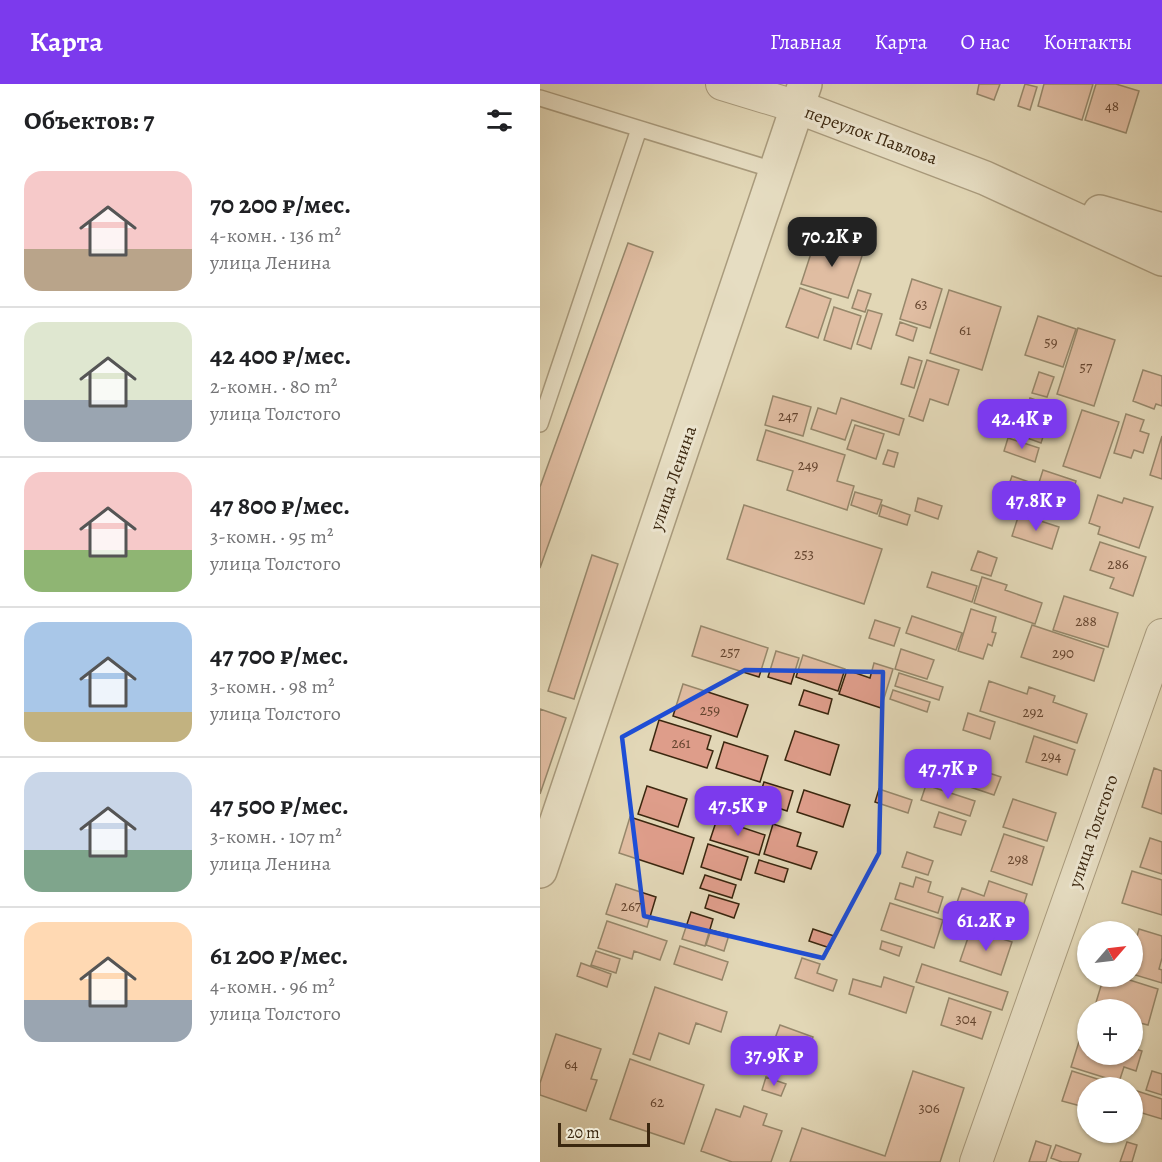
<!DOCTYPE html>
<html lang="ru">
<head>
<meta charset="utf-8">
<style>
	:root { --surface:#fff; --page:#f6f6f6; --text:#202124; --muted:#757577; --line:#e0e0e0; --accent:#7c3aed }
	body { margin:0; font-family:Alegreya,serif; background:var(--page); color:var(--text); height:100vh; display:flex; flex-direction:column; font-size:22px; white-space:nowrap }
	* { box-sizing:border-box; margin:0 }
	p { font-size:20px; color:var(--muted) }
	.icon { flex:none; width:33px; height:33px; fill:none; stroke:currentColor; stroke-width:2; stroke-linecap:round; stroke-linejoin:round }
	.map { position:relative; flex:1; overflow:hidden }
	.panel { display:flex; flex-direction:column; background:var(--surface); width:540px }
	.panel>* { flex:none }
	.needle { width:39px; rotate:62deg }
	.fabs { position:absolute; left:537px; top:837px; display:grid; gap:12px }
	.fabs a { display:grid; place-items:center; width:66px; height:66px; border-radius:50%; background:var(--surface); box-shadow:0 2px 4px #0004; font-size:30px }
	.scale { position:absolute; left:18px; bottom:15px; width:92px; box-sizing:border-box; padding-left:6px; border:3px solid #3b270f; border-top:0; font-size:16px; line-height:21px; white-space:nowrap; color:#3b270f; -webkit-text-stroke:4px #ece5d0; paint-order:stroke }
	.price { position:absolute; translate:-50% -51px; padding:0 14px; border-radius:12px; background:var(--accent); color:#fff; font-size:20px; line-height:39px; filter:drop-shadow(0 2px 3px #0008) }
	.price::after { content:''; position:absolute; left:50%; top:36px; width:18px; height:14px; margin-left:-9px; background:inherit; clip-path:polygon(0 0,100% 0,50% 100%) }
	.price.current { background:#222; color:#fff }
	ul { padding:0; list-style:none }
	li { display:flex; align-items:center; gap:18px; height:150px; padding:0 24px }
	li+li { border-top:2px solid var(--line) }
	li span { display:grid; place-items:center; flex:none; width:168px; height:120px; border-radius:18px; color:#555 }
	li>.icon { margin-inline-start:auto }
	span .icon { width:72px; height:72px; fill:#fffc; stroke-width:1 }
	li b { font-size:26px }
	h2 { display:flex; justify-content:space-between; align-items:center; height:72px; padding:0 24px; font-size:26px }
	header { display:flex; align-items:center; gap:36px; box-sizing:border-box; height:84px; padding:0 30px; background:var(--accent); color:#fff }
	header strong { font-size:28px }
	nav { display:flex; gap:33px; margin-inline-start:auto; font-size:21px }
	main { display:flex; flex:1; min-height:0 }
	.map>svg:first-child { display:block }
	.building { fill:#de9d8a; stroke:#3b270f; stroke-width:1.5 }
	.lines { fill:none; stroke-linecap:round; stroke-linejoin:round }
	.service-casing { stroke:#655339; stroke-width:18 }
	.minor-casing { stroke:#655339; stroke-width:34 }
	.tertiary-casing { stroke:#655339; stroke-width:36 }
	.service { stroke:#ece5d0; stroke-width:15 }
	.minor { stroke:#ece5d0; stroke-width:32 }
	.tertiary { stroke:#ece5d0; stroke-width:33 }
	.marked { fill:none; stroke:#1d4ed8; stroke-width:4.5; stroke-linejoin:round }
	.labels { text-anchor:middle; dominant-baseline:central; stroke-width:6; stroke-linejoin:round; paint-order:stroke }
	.number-label { font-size:15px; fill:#64442e }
	.street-label { font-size:18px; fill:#3b270f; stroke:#ece5d0 }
</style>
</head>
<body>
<header>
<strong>Карта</strong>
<nav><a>Главная</a><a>Карта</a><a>О нас</a><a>Контакты</a></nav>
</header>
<main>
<section class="panel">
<h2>Объектов: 7<svg class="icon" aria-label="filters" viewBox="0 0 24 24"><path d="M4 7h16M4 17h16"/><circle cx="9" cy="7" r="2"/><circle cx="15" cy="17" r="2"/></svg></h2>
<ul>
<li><span style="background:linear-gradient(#f6c9c9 65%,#b9a48a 0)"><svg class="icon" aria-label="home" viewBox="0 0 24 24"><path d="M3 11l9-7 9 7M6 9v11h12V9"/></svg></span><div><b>70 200 ₽/мес.</b><p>4-комн. · 136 m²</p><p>улица Ленина</p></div></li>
<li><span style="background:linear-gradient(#dfe7d0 65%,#9aa5b1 0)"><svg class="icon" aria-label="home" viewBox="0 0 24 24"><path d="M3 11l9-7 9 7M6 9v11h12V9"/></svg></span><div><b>42 400 ₽/мес.</b><p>2-комн. · 80 m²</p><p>улица Толстого</p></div></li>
<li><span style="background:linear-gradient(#f6c9c9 65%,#8fb573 0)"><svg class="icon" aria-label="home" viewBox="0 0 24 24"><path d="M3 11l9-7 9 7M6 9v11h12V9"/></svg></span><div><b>47 800 ₽/мес.</b><p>3-комн. · 95 m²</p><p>улица Толстого</p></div></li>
<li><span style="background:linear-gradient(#a9c7e8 75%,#c2b280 0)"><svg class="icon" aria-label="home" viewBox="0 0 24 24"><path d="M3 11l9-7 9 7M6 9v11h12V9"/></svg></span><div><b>47 700 ₽/мес.</b><p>3-комн. · 98 m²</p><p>улица Толстого</p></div></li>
<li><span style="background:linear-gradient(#c9d6e8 65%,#7fa58c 0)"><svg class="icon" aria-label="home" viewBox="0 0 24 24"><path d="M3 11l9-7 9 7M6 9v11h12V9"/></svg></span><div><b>47 500 ₽/мес.</b><p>3-комн. · 107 m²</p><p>улица Ленина</p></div></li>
<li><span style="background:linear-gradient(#ffd9b3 65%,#9aa5b1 0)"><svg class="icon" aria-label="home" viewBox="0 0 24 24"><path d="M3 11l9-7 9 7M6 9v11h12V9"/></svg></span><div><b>61 200 ₽/мес.</b><p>4-комн. · 96 m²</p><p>улица Толстого</p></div></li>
</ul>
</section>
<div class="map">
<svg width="622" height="1078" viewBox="0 0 622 1078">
	<rect width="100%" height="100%" fill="#e2d7b7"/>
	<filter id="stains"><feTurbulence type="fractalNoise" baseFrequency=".00333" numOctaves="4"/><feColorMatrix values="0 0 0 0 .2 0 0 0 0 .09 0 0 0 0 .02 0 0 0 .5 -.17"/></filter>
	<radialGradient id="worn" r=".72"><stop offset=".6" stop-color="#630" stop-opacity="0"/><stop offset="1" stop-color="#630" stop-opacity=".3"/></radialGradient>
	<path class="building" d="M 439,0 L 460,0 L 454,16 L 437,10 Z
		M 485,0 L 497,3 L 490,26 L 478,22 Z
		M 504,0 L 553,0 L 542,36 L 498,22 Z
		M 556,0 L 576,0 L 599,7 L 586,49 L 545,36 Z
		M 276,154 L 323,169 L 308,214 L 261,200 Z
		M 88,159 L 113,168 L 0,484 L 0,403 Z
		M 372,195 L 402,205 L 390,244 L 360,235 Z
		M 260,204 L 291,215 L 278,254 L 246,243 Z
		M 318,206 L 331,210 L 325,228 L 312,224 Z
		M 409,206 L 461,223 L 442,286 L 390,269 Z
		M 294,223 L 321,232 L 311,265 L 284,256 Z
		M 328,226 L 342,230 L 331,265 L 317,260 Z
		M 498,232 L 536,245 L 523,283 L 485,271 Z
		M 360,238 L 377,244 L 373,257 L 356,251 Z
		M 538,244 L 575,256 L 554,322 L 517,310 Z
		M 369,273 L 382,277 L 374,304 L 361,300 Z
		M 387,276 L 419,286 L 408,321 L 390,315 L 383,337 L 369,332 Z
		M 603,286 L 622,292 L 622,322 L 616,320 L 614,325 L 593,317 Z
		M 499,288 L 514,293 L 507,313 L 492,309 Z
		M 233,312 L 271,323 L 263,352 L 225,341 Z
		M 301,314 L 364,335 L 359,351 L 312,336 L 305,356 L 271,345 L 278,324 L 296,330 Z
		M 490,314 L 513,322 L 501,359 L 473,349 L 481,324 L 486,326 Z
		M 542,326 L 579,338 L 560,394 L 523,382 Z
		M 586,330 L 604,336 L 600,347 L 609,350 L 603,369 L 594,366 L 591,374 L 574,369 Z
		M 315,341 L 344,350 L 336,375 L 307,365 Z
		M 226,346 L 305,371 L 297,397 L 314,402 L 307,426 L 247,406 L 253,387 L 217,376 Z
		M 622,352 L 622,395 L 610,391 Z
		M 468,354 L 499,364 L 495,378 L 464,367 Z
		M 348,366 L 358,369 L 354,383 L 343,380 Z
		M 503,386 L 536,397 L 529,419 L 496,408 Z
		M 472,392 L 489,398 L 485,411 L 467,406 Z
		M 315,408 L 342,416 L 337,430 L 311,421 Z
		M 469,411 L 496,420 L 493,430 L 466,421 Z
		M 558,411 L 582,419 L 584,414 L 613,423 L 599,464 L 558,450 L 560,443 L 549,439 Z
		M 378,414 L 402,422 L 398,435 L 375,427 Z
		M 204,421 L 342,465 L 324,520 L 187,475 Z
		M 342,421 L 370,431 L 367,441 L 339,432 Z
		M 479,430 L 519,443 L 512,465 L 472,452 Z
		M 560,458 L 606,473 L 593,512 L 570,504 L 574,494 L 550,486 Z
		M 438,467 L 457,474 L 451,492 L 431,486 Z
		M 52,471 L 78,480 L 34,615 L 8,607 Z
		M 392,488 L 437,502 L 432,518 L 387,503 Z
		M 442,493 L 467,501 L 465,506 L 502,519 L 495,540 L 434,519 Z
		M 524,512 L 578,529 L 568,563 L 513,546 Z
		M 431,525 L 456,533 L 452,548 L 456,549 L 452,562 L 448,560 L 443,575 L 418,567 Z
		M 372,532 L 422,549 L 416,566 L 366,549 Z
		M 335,536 L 360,544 L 354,562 L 329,554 Z
		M 492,541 L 564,565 L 554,597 L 481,573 Z
		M 161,542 L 228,564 L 219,593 L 152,572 Z
		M 361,565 L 394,576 L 387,595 L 355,585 Z
		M 236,567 L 259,574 L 251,600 L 228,593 Z
		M 263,571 L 305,585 L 298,607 L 256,593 Z
		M 334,579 L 353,585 L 341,624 L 299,610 L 307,586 L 330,594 Z
		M 359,589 L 403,603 L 399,616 L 355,602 Z
		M 449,597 L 487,610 L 489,603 L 515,612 L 513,618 L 547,630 L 537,659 L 440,627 Z
		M 143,600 L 208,621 L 197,653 L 133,632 Z
		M 264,606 L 292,615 L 288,630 L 259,621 Z
		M 353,606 L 390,618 L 387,628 L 350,615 Z
		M 0,625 L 26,634 L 0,710 Z
		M 428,629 L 455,638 L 450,655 L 423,646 Z
		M 119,636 L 171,652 L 167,665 L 173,667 L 167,684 L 110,666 Z
		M 255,647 L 299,661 L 290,691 L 245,676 Z
		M 494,652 L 535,666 L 527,691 L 486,678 Z
		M 184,658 L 228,672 L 220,698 L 176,684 Z
		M 425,681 L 461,693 L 454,711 L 418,699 Z
		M 614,684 L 622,687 L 622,730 L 602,723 Z
		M 224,698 L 253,707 L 247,727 L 218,717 Z
		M 386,701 L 435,717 L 430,732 L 381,716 Z
		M 107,702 L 147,715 L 138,743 L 98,730 Z
		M 339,705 L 372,716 L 368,729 L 335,718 Z
		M 264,706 L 310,721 L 303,743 L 257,728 Z
		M 473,715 L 516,729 L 507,757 L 463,743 Z
		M 399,728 L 426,737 L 421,751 L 394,743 Z
		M 90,733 L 154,754 L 143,790 L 79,769 Z
		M 177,735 L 225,751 L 219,771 L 170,756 Z
		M 233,740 L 261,749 L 257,762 L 277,768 L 271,785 L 224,770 Z
		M 464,750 L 504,763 L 492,801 L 451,787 Z
		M 610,754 L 622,758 L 622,790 L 600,783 Z
		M 168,760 L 208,773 L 201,796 L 161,783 Z
		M 367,768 L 393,777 L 388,791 L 362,783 Z
		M 219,776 L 248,785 L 244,798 L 215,789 Z
		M 592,787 L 622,796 L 622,831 L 582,819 Z
		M 165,791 L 196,801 L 192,814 L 160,804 Z
		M 376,793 L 391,798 L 388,808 L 403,813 L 398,829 L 355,815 L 360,799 L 373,803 Z
		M 449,797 L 487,810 L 474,851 L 413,830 L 422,804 L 444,812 Z
		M 76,800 L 116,813 L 107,843 L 66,830 Z
		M 169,811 L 199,820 L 194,834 L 165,824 Z
		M 350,819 L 403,836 L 394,864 L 341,846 Z
		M 151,828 L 173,835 L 165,862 L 142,855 Z
		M 67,837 L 127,857 L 120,876 L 94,867 L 92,875 L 58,864 Z
		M 273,845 L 294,852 L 290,864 L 269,857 Z
		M 431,845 L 472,858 L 461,891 L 420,877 Z
		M 599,845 L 622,852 L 622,874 L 619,885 L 622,886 L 622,899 L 592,890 L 592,860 L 595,860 Z
		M 171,846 L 189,851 L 184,867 L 166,861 Z
		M 342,857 L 362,863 L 359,872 L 340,865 Z
		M 140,862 L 188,878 L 182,896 L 134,880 Z
		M 56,867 L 80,875 L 76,889 L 51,881 Z
		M 262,874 L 280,880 L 277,889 L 297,896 L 293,907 L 255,894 Z
		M 41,879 L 71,890 L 67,903 L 37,892 Z
		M 382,880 L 468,908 L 462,926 L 376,898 Z
		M 564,892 L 577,892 L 618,905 L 608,941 L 592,937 L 592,926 L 554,925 Z
		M 344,893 L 374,903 L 366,929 L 309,910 L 313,895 L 341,903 Z
		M 115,903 L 187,928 L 181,948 L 156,939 L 149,960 L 119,949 L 110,976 L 93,970 Z
		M 409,914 L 451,928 L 442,955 L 401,941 Z
		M 240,941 L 273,953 L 265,977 L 231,965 Z
		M 542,948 L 548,950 L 548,970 L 592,970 L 592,964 L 602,967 L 596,987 L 584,983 L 579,998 L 531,983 Z
		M 16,950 L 61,965 L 51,995 L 57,996 L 46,1027 L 0,1011 L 0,999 Z
		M 90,975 L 164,1001 L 144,1060 L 70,1035 Z
		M 373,987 L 424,1004 L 400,1078 L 250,1078 L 262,1044 L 345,1072 Z
		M 532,987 L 583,1003 L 583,1004 L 548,1004 L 548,1024 L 522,1017 Z
		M 612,987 L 622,990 L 622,1011 L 606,1006 Z
		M 226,993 L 246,1000 L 241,1012 L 222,1006 Z
		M 594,1006 L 622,1015 L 622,1035 L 592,1026 Z
		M 204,1022 L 227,1030 L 223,1041 L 242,1047 L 231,1078 L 192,1078 L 161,1067 L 176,1025 L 200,1033 Z
		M 496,1057 L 511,1062 L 506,1078 L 489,1078 Z
		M 587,1058 L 597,1061 L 592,1078 L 580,1078 Z
		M 516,1061 L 541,1070 L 538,1078 L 522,1078 L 511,1074 Z"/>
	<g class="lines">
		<defs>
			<path id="service" d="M 0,14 L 237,87
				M 0,340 L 99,45"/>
			<path id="minor" d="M 182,0 L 258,23
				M 436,1078 L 622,551"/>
			<path id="tertiary" d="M 258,23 L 445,94 L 622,175
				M 560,128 L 622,146
				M 0,787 L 265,0"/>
		</defs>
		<use href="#service" class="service-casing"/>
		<use href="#minor" class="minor-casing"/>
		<use href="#tertiary" class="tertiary-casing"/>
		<use href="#service" class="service"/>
		<use href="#minor" class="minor"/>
		<use href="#tertiary" class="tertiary"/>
	</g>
	<path d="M0 0H622V1078H0ZM 205,586 L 343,588 L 339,769 L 283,874 L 104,832 L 82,653 Z" fill="#e2d7b7" fill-opacity=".55" fill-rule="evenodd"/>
	<path class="marked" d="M 205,586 L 343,588 L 339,769 L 283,874 L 104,832 L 82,653 Z"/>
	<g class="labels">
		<g class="number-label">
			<text x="572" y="22">48</text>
			<text x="381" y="220">63</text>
			<text x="425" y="246">61</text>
			<text x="511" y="258">59</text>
			<text x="546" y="283">57</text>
			<text x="248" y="332">247</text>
			<text x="268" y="381">249</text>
			<text x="264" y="470">253</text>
			<text x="578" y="480">286</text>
			<text x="546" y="537">288</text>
			<text x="190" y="568">257</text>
			<text x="523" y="569">290</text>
			<text x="170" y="626">259</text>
			<text x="493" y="628">292</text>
			<text x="141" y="659">261</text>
			<text x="511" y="672">294</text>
			<text x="478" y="775">298</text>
			<text x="91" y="822">267</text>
			<text x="426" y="935">304</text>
			<text x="31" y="980">64</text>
			<text x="117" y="1018">62</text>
			<text x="389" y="1024">306</text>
		</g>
		<g class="street-label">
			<text transform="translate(331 51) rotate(20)">переулок Павлова</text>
			<text transform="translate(133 394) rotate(-71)">улица Ленина</text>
			<text transform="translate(553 747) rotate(-71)">улица Толстого</text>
		</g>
	</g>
	<rect width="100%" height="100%" filter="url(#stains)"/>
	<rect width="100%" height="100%" fill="url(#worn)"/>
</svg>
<div class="fabs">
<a><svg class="needle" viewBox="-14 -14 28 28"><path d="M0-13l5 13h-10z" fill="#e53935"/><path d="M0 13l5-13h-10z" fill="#757577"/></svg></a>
<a>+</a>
<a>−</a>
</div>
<div class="scale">20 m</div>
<b class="price current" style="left:292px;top:184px">70.2K ₽</b>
<b class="price" style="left:482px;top:366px">42.4K ₽</b>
<b class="price" style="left:496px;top:448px">47.8K ₽</b>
<b class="price" style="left:408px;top:716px">47.7K ₽</b>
<b class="price" style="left:198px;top:753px">47.5K ₽</b>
<b class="price" style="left:446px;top:868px">61.2K ₽</b>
<b class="price" style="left:234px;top:1003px">37.9K ₽</b>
</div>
</main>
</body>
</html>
